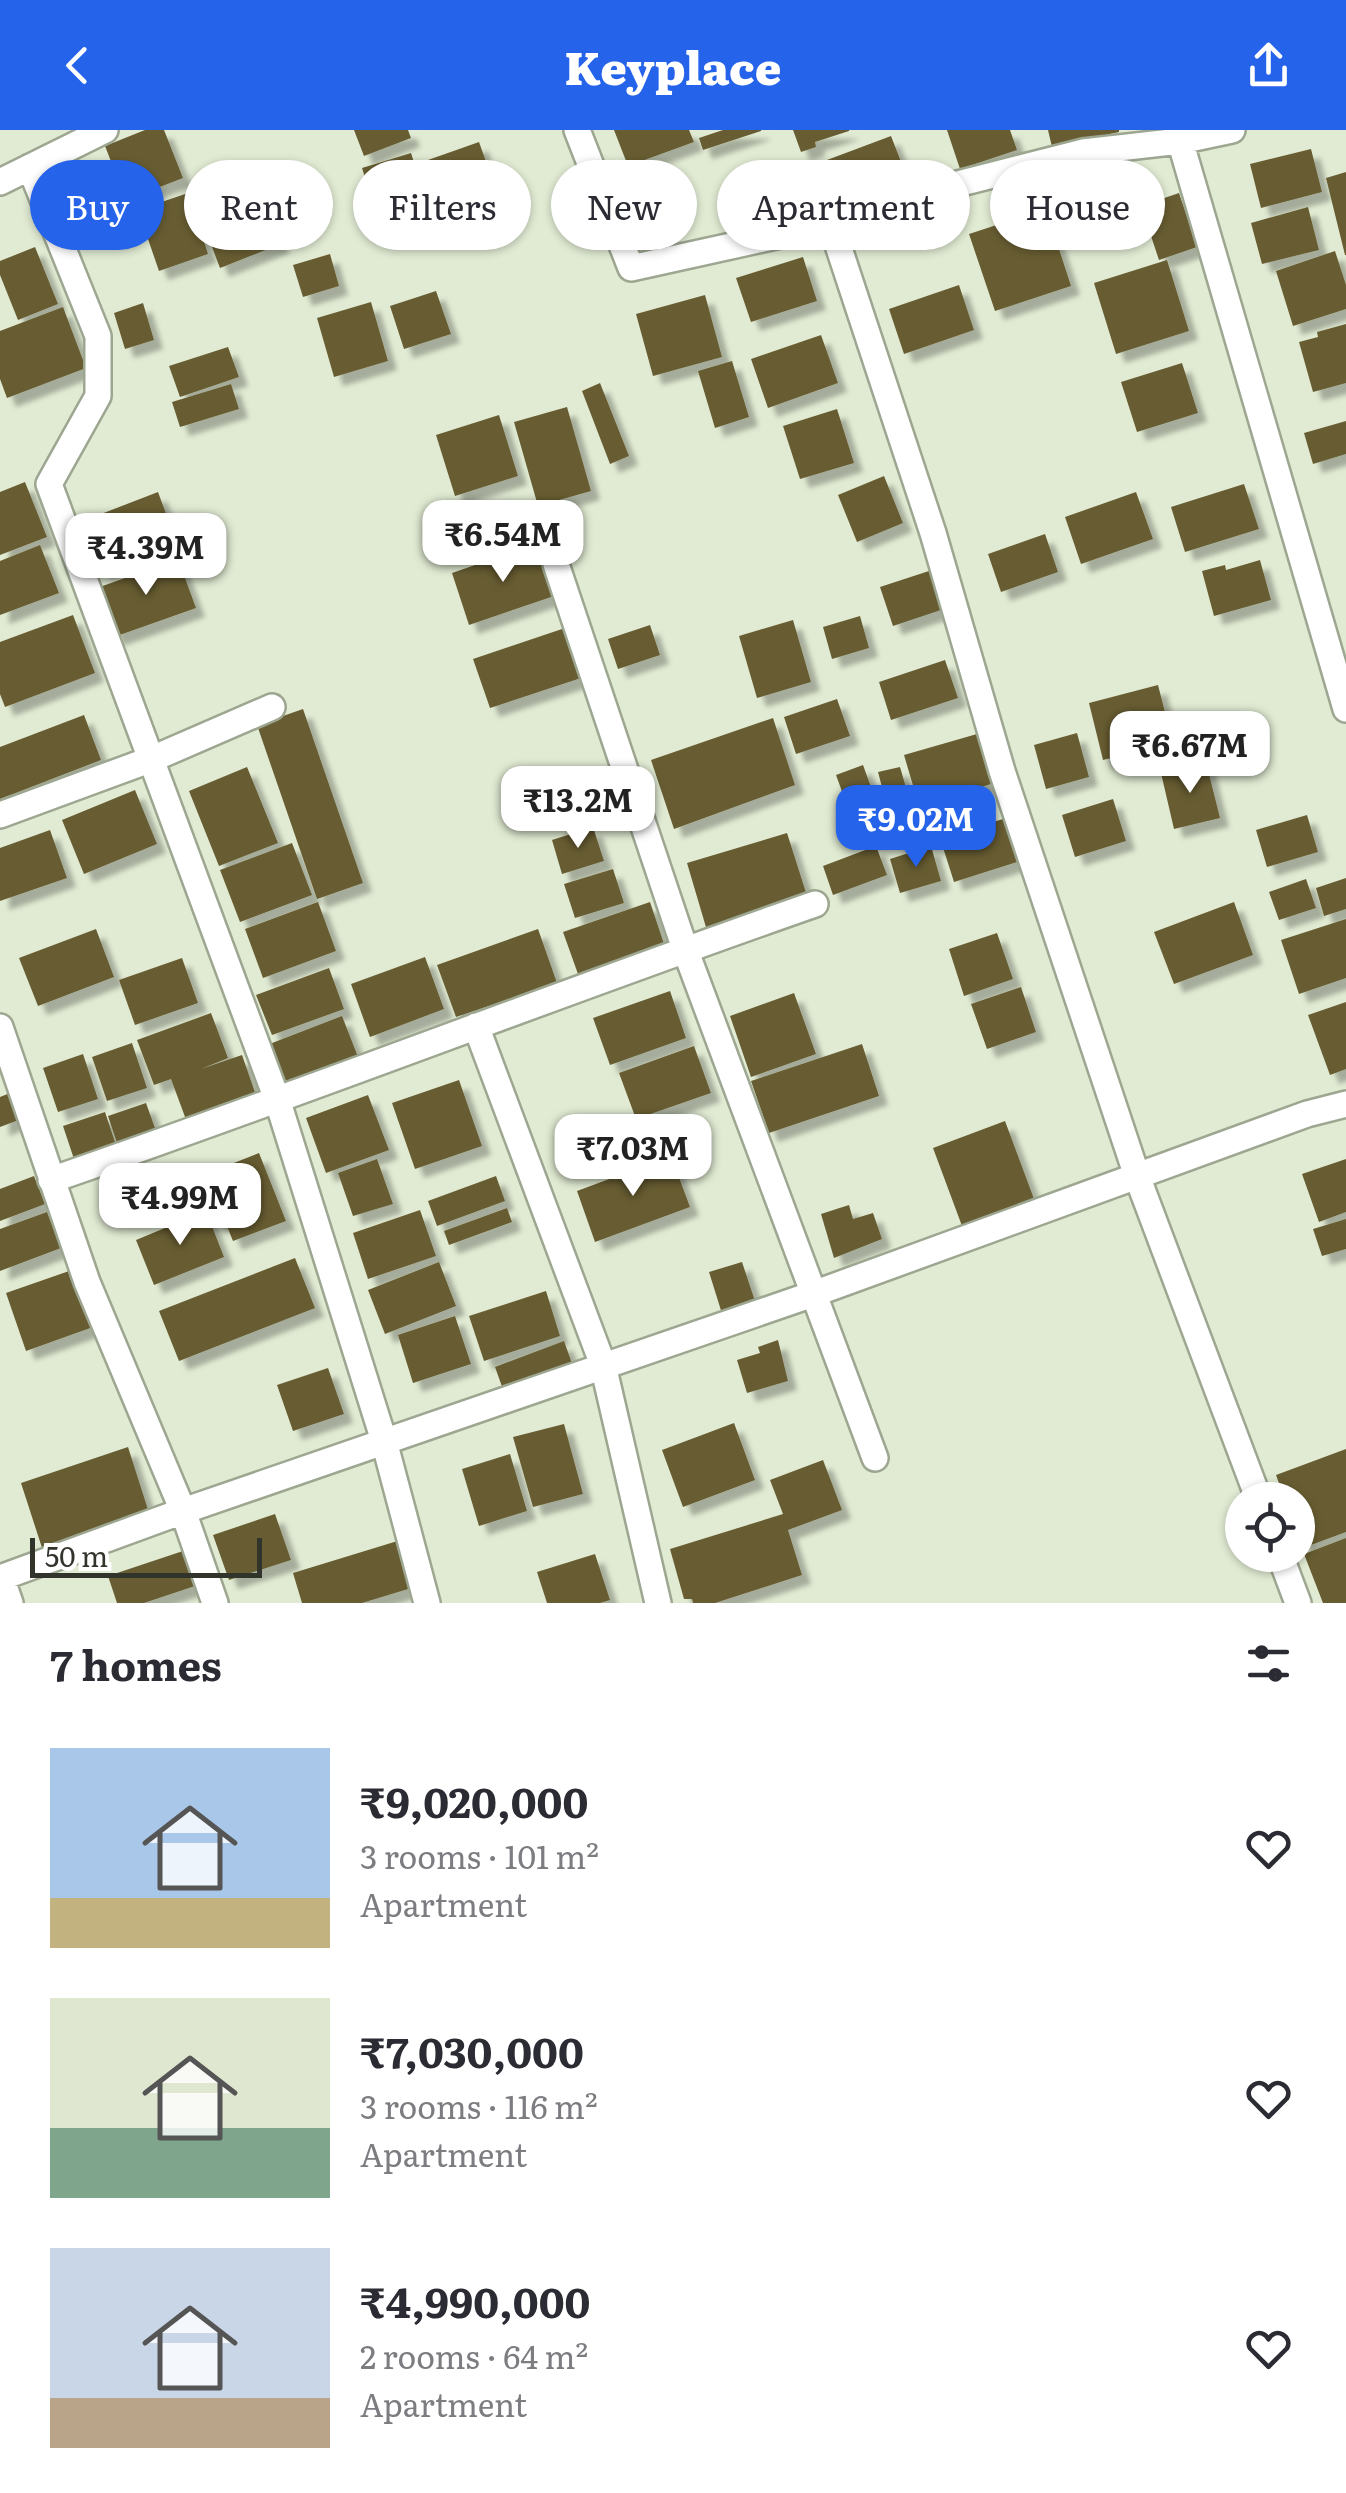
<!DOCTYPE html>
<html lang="en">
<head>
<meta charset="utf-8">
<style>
	:root { --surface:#fff; --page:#f2f2f3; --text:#2b2b33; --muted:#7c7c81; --accent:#2563eb }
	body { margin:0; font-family:Literata,serif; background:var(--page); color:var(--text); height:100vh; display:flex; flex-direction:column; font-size:38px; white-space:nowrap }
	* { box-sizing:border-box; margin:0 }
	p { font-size:32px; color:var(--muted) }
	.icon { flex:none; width:55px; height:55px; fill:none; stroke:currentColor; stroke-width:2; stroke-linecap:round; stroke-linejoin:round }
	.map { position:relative; height:1473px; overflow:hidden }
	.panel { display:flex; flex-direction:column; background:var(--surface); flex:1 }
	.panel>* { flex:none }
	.top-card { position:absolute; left:30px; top:30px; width:1288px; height:90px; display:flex; gap:20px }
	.controls { position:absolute; left:1225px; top:1352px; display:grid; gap:20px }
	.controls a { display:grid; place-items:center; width:90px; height:90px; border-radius:50%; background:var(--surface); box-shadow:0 2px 8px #0004; font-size:50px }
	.scale { position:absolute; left:30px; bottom:25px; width:232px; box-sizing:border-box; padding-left:10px; border:5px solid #30342b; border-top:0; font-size:28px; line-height:35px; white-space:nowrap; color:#30342b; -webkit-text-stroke:8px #fff; paint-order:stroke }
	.price { position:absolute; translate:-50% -85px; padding:0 22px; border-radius:20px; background:#fff; color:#222; font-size:32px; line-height:65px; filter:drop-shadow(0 2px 5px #0008) }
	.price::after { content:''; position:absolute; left:50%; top:60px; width:30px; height:22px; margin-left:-15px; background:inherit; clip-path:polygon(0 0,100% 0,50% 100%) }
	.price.current { background:var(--accent); color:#fff }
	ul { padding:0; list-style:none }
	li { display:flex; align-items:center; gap:30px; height:250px; padding:0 50px }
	li span { display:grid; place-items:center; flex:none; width:280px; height:200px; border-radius:0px; color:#555 }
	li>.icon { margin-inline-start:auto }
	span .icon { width:120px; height:120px; fill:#fffc; stroke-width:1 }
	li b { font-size:42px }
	h2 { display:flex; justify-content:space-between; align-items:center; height:120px; padding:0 50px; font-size:42px }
	.tag { padding:0 35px; border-radius:45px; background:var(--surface); box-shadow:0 2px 8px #0004; font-size:35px; line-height:90px }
	.tag.current { background:var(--accent); color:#fff }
	header { display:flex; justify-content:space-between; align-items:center; height:130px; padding:0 50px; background:var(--accent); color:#fff; font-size:45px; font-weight:800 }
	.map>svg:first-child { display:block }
	.building { fill:#685d32; filter:url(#shadow) }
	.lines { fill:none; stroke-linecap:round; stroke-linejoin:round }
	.minor-casing { stroke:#9ca690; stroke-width:30 }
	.minor { stroke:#fff; stroke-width:25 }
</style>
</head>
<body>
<header><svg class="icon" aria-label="back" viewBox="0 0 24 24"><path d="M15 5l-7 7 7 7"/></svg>Keyplace<svg class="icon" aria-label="share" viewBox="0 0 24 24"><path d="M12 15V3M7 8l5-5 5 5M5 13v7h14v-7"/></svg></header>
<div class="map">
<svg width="1346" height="1473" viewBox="0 0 1346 1473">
	<defs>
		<filter id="shadow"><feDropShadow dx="9" dy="9" stdDeviation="2.5" flood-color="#0004"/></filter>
	</defs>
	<rect width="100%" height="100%" fill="#e1ebd3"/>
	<path class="building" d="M 145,0 L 164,0 L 183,48 L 126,70 L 105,16 Z
		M 354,0 L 408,0 L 411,8 L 364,26 Z
		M 614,0 L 689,0 L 694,12 L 628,36 Z
		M 723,0 L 761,0 L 761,1 L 703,20 L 699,8 Z
		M 793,0 L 849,0 L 849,1 L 815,12 L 816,17 L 801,22 Z
		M 947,0 L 1010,0 L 1017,20 L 960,39 Z
		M 1048,0 L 1119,0 L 1119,2 L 1052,17 Z
		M 891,6 L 905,42 L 816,75 L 803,39 Z
		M 479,12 L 498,65 L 448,83 L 428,30 Z
		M 1311,19 L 1322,62 L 1261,78 L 1250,34 Z
		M 411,23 L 433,91 L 384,106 L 362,38 Z
		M 1346,42 L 1346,125 L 1345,125 L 1326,48 Z
		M 258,55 L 281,114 L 220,138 L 197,78 Z
		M 188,63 L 208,124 L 159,141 L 138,80 Z
		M 1179,63 L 1197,117 L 1159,130 L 1141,76 Z
		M 1308,77 L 1319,120 L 1262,134 L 1251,93 Z
		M 1046,79 L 1071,156 L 995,181 L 969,104 Z
		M 35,117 L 58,174 L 18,190 L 0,145 L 0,131 Z
		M 1335,121 L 1346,155 L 1346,179 L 1293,196 L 1276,141 Z
		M 330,124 L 339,156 L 303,167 L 293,135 Z
		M 803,127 L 817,171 L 751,192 L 736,148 Z
		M 1167,130 L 1189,201 L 1116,224 L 1094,153 Z
		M 959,155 L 974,200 L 904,224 L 889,179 Z
		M 436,161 L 451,204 L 404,219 L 390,176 Z
		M 705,165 L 722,227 L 653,246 L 636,184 Z
		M 371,172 L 388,231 L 334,247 L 317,188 Z
		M 143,173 L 154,210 L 125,219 L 114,183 Z
		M 63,177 L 86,238 L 7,268 L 0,249 L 0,201 Z
		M 1346,194 L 1346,253 L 1313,262 L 1299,212 L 1318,207 L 1317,202 Z
		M 821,205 L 838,253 L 768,278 L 751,229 Z
		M 228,217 L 239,247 L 180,267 L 169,236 Z
		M 732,231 L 749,287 L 715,298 L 698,241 Z
		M 1182,233 L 1198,283 L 1137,302 L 1121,252 Z
		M 600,253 L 629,326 L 610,334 L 582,261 Z
		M 231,254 L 239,279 L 180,297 L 172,272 Z
		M 567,277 L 591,361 L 538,376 L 514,292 Z
		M 837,279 L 854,333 L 800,349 L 783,296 Z
		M 499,285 L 518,346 L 455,366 L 436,305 Z
		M 1346,291 L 1346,324 L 1313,334 L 1304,303 Z
		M 884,346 L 903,393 L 857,412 L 838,365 Z
		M 25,352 L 47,407 L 0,425 L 0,362 Z
		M 1244,354 L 1259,399 L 1185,422 L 1171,377 Z
		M 158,362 L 177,413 L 102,441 L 83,391 Z
		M 1136,362 L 1153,409 L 1081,434 L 1065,387 Z
		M 1045,404 L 1058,442 L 1001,462 L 988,424 Z
		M 536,414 L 554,466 L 469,495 L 452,443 Z
		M 40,415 L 59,463 L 0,485 L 0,431 Z
		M 178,429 L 196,478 L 114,507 L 97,458 Z
		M 1260,430 L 1271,470 L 1214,486 L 1202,441 L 1225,435 L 1226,440 Z
		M 932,440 L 944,479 L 893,496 L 880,457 Z
		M 73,485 L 95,543 L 5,577 L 0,564 L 0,512 Z
		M 860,486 L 869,518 L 832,529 L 823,497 Z
		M 793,490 L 811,552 L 757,568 L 739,506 Z
		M 650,495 L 660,525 L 618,539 L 608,509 Z
		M 565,498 L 581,548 L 490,578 L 473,529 Z
		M 945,530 L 958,568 L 891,590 L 879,552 Z
		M 1158,555 L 1173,613 L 1103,630 L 1089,573 Z
		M 837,569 L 850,606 L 796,624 L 784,587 Z
		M 303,579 L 363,753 L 317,769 L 257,595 Z
		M 84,585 L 101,630 L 0,669 L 0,617 Z
		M 773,588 L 795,655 L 674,699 L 651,630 Z
		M 1077,603 L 1089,647 L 1046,659 L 1034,615 Z
		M 977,604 L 991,654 L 919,676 L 904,625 Z
		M 1206,632 L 1220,688 L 1174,699 L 1161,643 Z
		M 863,635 L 879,679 L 852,689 L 836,645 Z
		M 247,637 L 278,713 L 219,736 L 189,661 Z
		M 900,637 L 912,678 L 889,684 L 878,642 Z
		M 135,660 L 157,714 L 84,744 L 62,690 Z
		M 1113,669 L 1126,711 L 1075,727 L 1062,685 Z
		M 1307,685 L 1318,722 L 1267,737 L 1256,700 Z
		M 1003,689 L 1017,732 L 954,752 L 940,708 Z
		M 593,697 L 604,731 L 562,744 L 552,710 Z
		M 50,700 L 67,748 L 0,771 L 0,718 Z
		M 787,703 L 809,772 L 708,804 L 687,733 Z
		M 292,713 L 312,765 L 240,792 L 220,740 Z
		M 876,716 L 887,745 L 833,765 L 823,736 Z
		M 931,716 L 941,751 L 900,763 L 890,729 Z
		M 613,739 L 624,773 L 575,788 L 564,754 Z
		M 1346,748 L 1346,779 L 1324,786 L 1316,758 Z
		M 1306,749 L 1316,778 L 1279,790 L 1269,762 Z
		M 318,772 L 336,821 L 263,848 L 245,799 Z
		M 650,772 L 664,814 L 578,844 L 563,802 Z
		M 1234,772 L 1253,825 L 1174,854 L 1154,802 Z
		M 1346,789 L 1346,848 L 1299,864 L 1281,810 Z
		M 96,799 L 114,847 L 38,876 L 19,828 Z
		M 538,799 L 557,853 L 456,887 L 437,835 Z
		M 997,803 L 1013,849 L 964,866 L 949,819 Z
		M 425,827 L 444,879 L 370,907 L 351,854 Z
		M 182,828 L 198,873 L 135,895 L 119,850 Z
		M 329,838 L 344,879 L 272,905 L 256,865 Z
		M 1021,857 L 1036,902 L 987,919 L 971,874 Z
		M 670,861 L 686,908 L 610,935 L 593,888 Z
		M 794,863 L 816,924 L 751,947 L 730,886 Z
		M 1346,872 L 1346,939 L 1330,945 L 1308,885 Z
		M 211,883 L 228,928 L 201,939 L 242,925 L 258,971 L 188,995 L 171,949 L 154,955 L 137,910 Z
		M 342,886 L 360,932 L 285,962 L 267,915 Z
		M 132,913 L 147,958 L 107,971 L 92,927 Z
		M 862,914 L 879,966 L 769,1003 L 751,951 Z
		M 694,916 L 711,963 L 636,989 L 619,943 Z
		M 83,924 L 98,969 L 58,982 L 43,938 Z
		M 459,950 L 482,1016 L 415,1039 L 392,973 Z
		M 15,961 L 24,988 L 0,997 L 0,967 Z
		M 368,965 L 389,1020 L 326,1043 L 306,988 Z
		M 146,973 L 160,1012 L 121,1025 L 108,986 Z
		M 105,982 L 118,1021 L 76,1035 L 63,996 Z
		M 1005,991 L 1037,1077 L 965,1104 L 933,1018 Z
		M 259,1023 L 286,1091 L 233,1111 L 224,1089 L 216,1093 L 210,1079 L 219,1076 L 206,1044 Z
		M 671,1026 L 690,1077 L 595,1112 L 577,1061 Z
		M 377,1029 L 393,1074 L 353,1086 L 338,1043 Z
		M 1346,1029 L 1346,1082 L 1319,1092 L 1302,1044 Z
		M 34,1046 L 45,1074 L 0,1091 L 0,1059 Z
		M 496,1046 L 505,1071 L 437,1096 L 428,1071 Z
		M 849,1075 L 853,1089 L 873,1083 L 882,1109 L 834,1128 L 821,1084 Z
		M 507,1078 L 512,1092 L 449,1115 L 444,1101 Z
		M 420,1080 L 436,1126 L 368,1149 L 353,1103 Z
		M 206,1081 L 224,1127 L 154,1155 L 136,1110 Z
		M 47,1082 L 61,1118 L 0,1141 L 0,1099 Z
		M 1346,1089 L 1346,1119 L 1322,1126 L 1313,1099 Z
		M 295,1128 L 315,1178 L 179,1231 L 159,1181 Z
		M 439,1132 L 456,1176 L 385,1204 L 368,1160 Z
		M 742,1132 L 758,1180 L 724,1190 L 709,1142 Z
		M 72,1140 L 93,1197 L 26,1221 L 6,1163 Z
		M 546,1161 L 560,1206 L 484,1231 L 469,1186 Z
		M 455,1186 L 471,1234 L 413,1253 L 398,1205 Z
		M 778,1210 L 788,1251 L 747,1263 L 737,1230 L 760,1223 L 758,1217 Z
		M 564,1211 L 574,1239 L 505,1265 L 495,1237 Z
		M 328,1238 L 344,1284 L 293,1301 L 277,1255 Z
		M 734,1293 L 755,1350 L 683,1377 L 662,1320 Z
		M 564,1294 L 583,1364 L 533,1377 L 513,1307 Z
		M 128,1317 L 151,1389 L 44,1424 L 21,1353 Z
		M 1346,1319 L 1346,1402 L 1303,1418 L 1298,1403 L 1298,1370 L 1285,1370 L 1276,1345 Z
		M 510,1324 L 527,1381 L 479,1396 L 462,1339 Z
		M 823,1330 L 842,1380 L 788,1400 L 802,1445 L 715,1473 L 693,1473 L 692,1469 L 684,1469 L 670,1419 L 783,1384 L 770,1350 Z
		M 275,1384 L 291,1430 L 229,1450 L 213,1405 Z
		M 1346,1408 L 1346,1473 L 1323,1473 L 1304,1424 Z
		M 404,1409 L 418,1456 L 362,1473 L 302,1473 L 293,1443 Z
		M 183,1421 L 195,1456 L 144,1473 L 117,1473 L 108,1446 Z
		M 595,1424 L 610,1470 L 600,1473 L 547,1473 L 537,1442 Z"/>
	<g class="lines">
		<defs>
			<path id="minor" d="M 577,0 L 631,138 L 831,94 L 926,62 L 1083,22 L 1180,11 L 1232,0
				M 1177,0 L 1346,579
				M 30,37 L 98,206 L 98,266 L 49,354 L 278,972 L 384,1311 L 427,1473
				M 0,52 L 105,0
				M 831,94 L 933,403 L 1002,641 L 1137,1046 L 1259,1370
				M 556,434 L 685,819 L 875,1328
				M 0,685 L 152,629 L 272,577
				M 476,896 L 603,1235 L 658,1473
				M 0,897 L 87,1152 L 183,1381 L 215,1473
				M 51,1050 C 307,962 559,863 815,774
				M 1280,1425 L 1298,1473
				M 1,1447 L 10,1473
				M 0,1448 L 183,1381 L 816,1163 L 1307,984 L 1346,974"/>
		</defs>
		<use href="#minor" class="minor-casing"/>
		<use href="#minor" class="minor"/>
	</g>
</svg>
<div class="controls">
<a><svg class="icon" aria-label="locate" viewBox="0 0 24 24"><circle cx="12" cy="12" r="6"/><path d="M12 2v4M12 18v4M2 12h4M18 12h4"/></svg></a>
</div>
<div class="scale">50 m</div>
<b class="price" style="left:503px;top:455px">₹6.54M</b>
<b class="price" style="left:146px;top:468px">₹4.39M</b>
<b class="price" style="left:1190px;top:666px">₹6.67M</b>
<b class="price" style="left:578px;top:721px">₹13.2M</b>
<b class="price current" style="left:916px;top:740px">₹9.02M</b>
<b class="price" style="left:633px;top:1069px">₹7.03M</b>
<b class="price" style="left:180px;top:1118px">₹4.99M</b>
<div class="top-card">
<a class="tag current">Buy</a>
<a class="tag">Rent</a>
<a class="tag">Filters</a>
<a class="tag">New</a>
<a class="tag">Apartment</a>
<a class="tag">House</a>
</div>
</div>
<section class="panel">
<h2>7 homes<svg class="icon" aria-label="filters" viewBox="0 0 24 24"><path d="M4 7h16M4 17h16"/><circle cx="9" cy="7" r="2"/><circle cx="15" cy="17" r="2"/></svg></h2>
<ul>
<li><span style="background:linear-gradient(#a9c7e8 75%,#c2b280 0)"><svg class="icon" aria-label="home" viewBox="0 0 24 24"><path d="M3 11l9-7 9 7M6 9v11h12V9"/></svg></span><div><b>₹9,020,000</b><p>3 rooms · 101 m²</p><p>Apartment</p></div><svg class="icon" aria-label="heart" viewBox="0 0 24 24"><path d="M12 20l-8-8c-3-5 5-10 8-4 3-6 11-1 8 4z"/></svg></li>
<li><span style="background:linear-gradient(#dfe7d0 65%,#7fa58c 0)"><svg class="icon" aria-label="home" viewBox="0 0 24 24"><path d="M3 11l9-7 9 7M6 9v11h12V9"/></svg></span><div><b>₹7,030,000</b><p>3 rooms · 116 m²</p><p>Apartment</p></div><svg class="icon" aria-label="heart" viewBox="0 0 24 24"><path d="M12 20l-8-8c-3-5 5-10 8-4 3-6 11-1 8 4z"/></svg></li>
<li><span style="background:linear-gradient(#c9d6e8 75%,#b9a48a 0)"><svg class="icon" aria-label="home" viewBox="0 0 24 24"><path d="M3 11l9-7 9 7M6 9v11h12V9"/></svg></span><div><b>₹4,990,000</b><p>2 rooms · 64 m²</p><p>Apartment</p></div><svg class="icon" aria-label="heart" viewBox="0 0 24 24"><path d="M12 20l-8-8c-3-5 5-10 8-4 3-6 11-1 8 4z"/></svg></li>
</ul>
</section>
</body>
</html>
